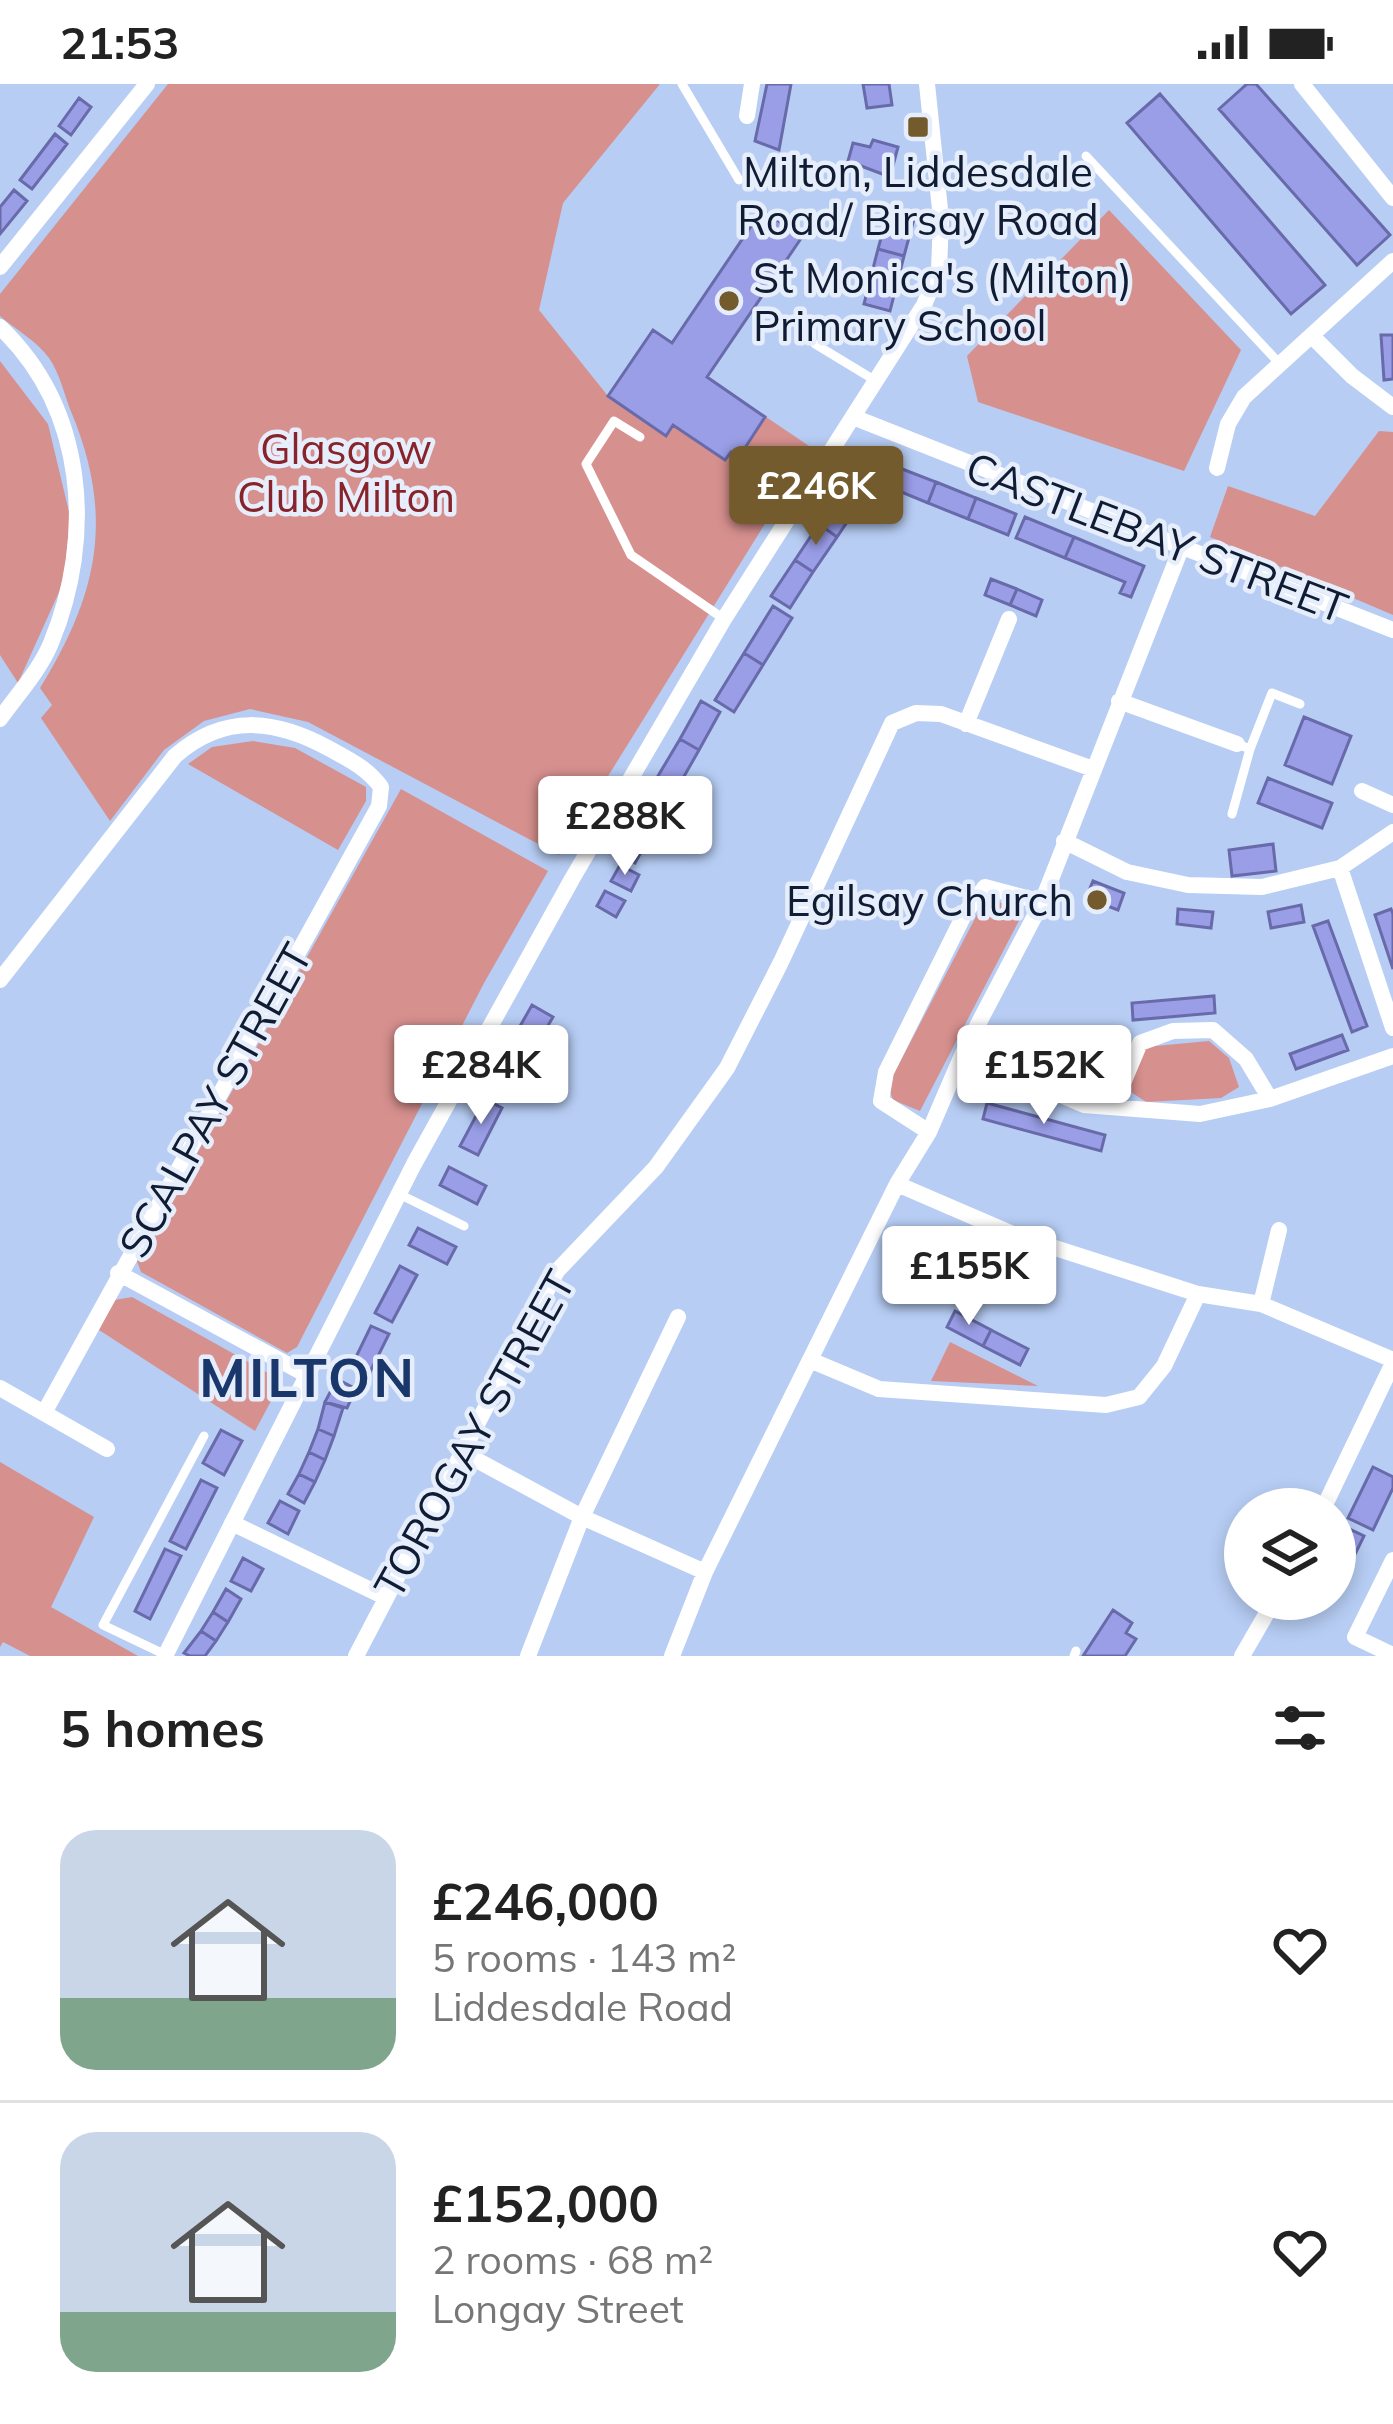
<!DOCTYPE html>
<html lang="en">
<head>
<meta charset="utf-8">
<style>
	:root { --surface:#fff; --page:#f6f6f6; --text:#222; --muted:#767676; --line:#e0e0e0; --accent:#745b2d }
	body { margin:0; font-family:Mulish,sans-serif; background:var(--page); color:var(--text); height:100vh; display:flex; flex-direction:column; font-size:45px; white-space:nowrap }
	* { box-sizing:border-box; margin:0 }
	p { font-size:39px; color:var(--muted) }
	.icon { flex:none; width:66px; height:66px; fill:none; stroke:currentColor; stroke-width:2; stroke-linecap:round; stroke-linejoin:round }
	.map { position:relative; height:1572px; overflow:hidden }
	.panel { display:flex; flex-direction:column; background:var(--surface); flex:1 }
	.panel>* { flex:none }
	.fabs { position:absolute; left:1224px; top:1404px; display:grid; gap:24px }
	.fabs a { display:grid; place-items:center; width:132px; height:132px; border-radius:50%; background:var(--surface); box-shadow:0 6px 18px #0003; font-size:60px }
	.price { position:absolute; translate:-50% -102px; padding:0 27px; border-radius:12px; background:#fff; color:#222; font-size:39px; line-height:78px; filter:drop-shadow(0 3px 6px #0008) }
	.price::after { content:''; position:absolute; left:50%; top:72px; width:36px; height:27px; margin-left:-18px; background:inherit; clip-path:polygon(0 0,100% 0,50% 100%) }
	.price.active { background:var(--accent); color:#fff }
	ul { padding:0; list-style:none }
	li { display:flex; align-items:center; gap:36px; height:300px; padding:0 60px }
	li+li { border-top:3px solid var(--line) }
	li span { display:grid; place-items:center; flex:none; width:336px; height:240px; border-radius:36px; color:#555 }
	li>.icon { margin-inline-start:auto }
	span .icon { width:144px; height:144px; fill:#fffc; stroke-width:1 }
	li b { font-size:51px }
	h2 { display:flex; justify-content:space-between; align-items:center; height:144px; padding:0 60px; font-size:51px }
	.status { display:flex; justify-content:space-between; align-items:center; height:84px; padding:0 60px; background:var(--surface); direction:ltr }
	.status svg { height:33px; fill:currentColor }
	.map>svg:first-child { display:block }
	.green { fill:#d6908e }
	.building { fill:#9a9ee7; stroke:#686aaa; stroke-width:3 }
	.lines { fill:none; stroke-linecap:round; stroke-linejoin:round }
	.service { stroke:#fff; stroke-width:9 }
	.minor { stroke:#fff; stroke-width:16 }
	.poi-dot { fill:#745b2d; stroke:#e6edfb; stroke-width:4.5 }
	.labels { text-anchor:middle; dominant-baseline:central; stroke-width:9; stroke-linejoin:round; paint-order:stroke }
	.poi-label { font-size:42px; fill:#0f1c33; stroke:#e6edfb }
	.park-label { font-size:42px; fill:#88232a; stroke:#e6edfb }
	.street-label { font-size:42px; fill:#0f1c33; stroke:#e6edfb }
	.district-label { font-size:54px; font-weight:bold; letter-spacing:3px; fill:#1a376c; stroke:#e6edfb }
</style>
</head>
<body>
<div class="status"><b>21:53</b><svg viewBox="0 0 49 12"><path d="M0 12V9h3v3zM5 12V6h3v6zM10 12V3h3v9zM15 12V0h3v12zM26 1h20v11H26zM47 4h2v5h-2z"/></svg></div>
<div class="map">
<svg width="1393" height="1572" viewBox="0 0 1393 1572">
	<rect width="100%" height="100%" fill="#b7cdf4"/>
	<path class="green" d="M 168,0 L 660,0 L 563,119 L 539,226 L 608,312 L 707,293 L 812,364 L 559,771 L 308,638 L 250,625 L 204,637 L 164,666 L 110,737 L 41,634 L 52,621 L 40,604 C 99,509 115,431 70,325 C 64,309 59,288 49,274 C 38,258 15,245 0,232 L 0,210 Z
		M 1109,126 L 1241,266 L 1184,387 L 978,318 L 967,272 Z
		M 0,277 L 48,340 L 70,432 L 64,497 L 18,599 L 0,571 Z
		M 1379,347 L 1393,348 L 1393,531 L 1210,453 L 1228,402 L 1315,432 Z
		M 253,657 L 295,664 L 366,703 L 366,717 L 338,766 L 188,680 L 212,663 Z
		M 401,705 L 548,787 L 484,899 L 297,1263 L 287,1269 L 141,1188 L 137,1177 Z
		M 993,815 L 1023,829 L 920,1027 L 893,1016 L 888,1001 L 982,821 Z
		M 1209,957 L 1229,974 L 1239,1003 L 1221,1014 L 1146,1018 L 1128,1006 L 1145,963 Z
		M 132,1213 L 275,1293 L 278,1304 L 255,1347 L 99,1246 L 114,1216 Z
		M 950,1258 L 1038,1302 L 931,1297 Z
		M 0,1378 L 94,1433 L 51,1523 L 138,1572 L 30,1572 L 3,1558 L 0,1563 Z"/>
	<path class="building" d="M 767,0 L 791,0 L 779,66 L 755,57 Z
		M 863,0 L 889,0 L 892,21 L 867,24 Z
		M 1247,0 L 1256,0 L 1390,151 L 1357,181 L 1219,25 Z
		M 1160,10 L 1325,201 L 1291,230 L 1127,39 Z
		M 79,14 L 91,23 L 71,51 L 59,42 Z
		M 55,50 L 67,60 L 32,105 L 20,96 Z
		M 873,56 L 898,63 L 890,93 L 848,77 L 853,59 L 870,63 Z
		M 14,106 L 27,117 L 0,150 L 0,123 Z
		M 889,125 L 915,131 L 904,172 L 878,165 Z
		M 762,126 L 802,153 L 707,293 L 765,333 L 739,373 L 731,368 L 725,376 L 673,341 L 666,352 L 608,312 L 653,246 L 672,259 Z
		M 878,165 L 904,172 L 890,227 L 864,220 Z
		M 1381,251 L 1393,251 L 1393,295 L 1384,296 Z
		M 897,383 L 936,398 L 928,419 L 889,403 Z
		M 863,388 L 882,400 L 869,419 L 851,407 Z
		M 936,398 L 976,414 L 968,435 L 928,419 Z
		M 842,405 L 861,417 L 837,453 L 819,440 Z
		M 976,414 L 1016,430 L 1008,451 L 968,435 Z
		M 1025,433 L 1074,453 L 1065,474 L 1016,454 Z
		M 819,440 L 837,453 L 813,488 L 795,476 Z
		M 1074,453 L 1144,482 L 1131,513 L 1120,509 L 1125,498 L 1065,474 Z
		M 795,476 L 813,488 L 790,524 L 771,512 Z
		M 991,495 L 1017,505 L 1010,521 L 985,511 Z
		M 1017,505 L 1042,516 L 1036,532 L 1010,521 Z
		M 773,522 L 792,534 L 763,581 L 744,569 Z
		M 744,569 L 763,581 L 734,628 L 715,616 Z
		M 701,617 L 720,628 L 699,666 L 680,655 Z
		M 1304,633 L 1351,652 L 1332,700 L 1285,681 Z
		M 680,655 L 699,666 L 678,703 L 658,692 Z
		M 658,692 L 678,703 L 656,741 L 637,730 Z
		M 1268,694 L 1332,719 L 1322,744 L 1258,719 Z
		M 637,730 L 656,741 L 635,779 L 616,768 Z
		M 1273,760 L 1276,787 L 1232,792 L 1229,766 Z
		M 620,781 L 639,791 L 631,807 L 611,797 Z
		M 1093,797 L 1124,809 L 1118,826 L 1086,814 Z
		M 605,807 L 625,817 L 616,833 L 597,822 Z
		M 1301,821 L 1304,838 L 1271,844 L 1268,828 Z
		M 1178,825 L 1213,828 L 1211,844 L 1177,840 Z
		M 1391,825 L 1393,830 L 1393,885 L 1375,831 Z
		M 1328,837 L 1367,942 L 1352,948 L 1313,842 Z
		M 1214,912 L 1215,929 L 1133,936 L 1132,919 Z
		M 532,921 L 553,933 L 540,955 L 519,944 Z
		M 1342,951 L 1348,966 L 1296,985 L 1290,970 Z
		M 512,958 L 530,967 L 505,1015 L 488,1006 Z
		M 485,1015 L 502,1024 L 478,1071 L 460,1062 Z
		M 987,1019 L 1105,1051 L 1101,1067 L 983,1035 Z
		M 449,1083 L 486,1102 L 477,1120 L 440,1101 Z
		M 418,1144 L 456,1163 L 447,1180 L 409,1161 Z
		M 400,1182 L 417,1191 L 392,1238 L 375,1229 Z
		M 955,1227 L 991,1246 L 983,1262 L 947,1243 Z
		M 371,1242 L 389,1250 L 370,1288 L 353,1279 Z
		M 991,1246 L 1028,1265 L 1020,1281 L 983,1262 Z
		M 337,1295 L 356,1305 L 347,1324 L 325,1318 Z
		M 325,1318 L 343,1324 L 334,1352 L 318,1345 Z
		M 318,1345 L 334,1352 L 325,1376 L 309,1368 Z
		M 221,1346 L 242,1357 L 224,1391 L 203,1379 Z
		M 309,1368 L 325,1376 L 315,1398 L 299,1390 Z
		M 1373,1383 L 1393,1393 L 1393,1404 L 1373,1446 L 1348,1434 Z
		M 299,1390 L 315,1398 L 304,1419 L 288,1410 Z
		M 201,1396 L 217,1404 L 186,1465 L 170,1457 Z
		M 280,1417 L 299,1427 L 288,1450 L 268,1439 Z
		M 1341,1441 L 1364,1452 L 1335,1511 L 1335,1452 Z
		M 165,1465 L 181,1472 L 150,1535 L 135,1527 Z
		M 243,1474 L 263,1485 L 251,1507 L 231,1497 Z
		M 226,1505 L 241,1515 L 228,1538 L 213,1528 Z
		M 1113,1526 L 1132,1539 L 1126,1549 L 1136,1555 L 1125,1572 L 1083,1572 Z
		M 213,1528 L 228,1538 L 216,1557 L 201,1547 Z
		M 201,1547 L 216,1557 L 205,1572 L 190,1572 L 184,1569 Z"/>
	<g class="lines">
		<path class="service" d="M 682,0 L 739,96
			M 1086,72 L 1279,279
			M 815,260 L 876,297
			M 640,353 L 614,337 L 586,380 L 631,471 L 724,535
			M 1237,660 L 1250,665 L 1272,609 L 1300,620
			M 1232,730 L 1250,665
			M 399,1110 L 464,1142
			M 166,1571 L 103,1541 L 204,1352
			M 1074,1572 L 1076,1567"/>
		<path class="minor" d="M 1302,0 L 1393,114
			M 747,32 L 752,0
			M 0,183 L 147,0
			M 0,243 C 86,325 95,452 51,559 C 40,586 17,611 0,635
			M 1312,252 L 1352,292 L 1393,323
			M 853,333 L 1393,546
			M 1217,384 L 1228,340 L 1244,313 L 1393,177
			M 1119,617 L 1237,660
			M 966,640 L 1009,535
			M 1362,707 L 1393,721
			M 1064,757 L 1127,788 L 1188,801 L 1262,803 L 1340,784 L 1393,748
			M 1340,784 L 1393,944
			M 0,896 L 175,672 C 224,629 276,635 330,665 C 350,676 367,684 381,703 L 379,722 L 44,1329
			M 963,969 L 1084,1021 L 1200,1030 L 1270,1015 L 1393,972
			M 1113,1023 L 1140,959 L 1173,947 L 1213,946 L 1246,975 L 1270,1015
			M 929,1048 L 881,1017 L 886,988 L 965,829 L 985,803 L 1042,818
			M 897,1100 L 1015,1151 L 1198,1210 L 1261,1220 L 1393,1276
			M 118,1189 L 305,1290
			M 1261,1220 L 1279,1146
			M 810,1276 L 879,1305 L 1106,1321 L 1139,1313 L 1164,1282 L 1198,1210
			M 0,1304 L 107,1365
			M 460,1367 L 582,1433 L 705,1488
			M 1323,1425 L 1393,1279
			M 232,1439 L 385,1513
			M 1393,1476 L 1355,1553 L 1393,1571
			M 165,1572 L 414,1080 L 572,795 L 724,535 L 924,221 L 939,185 L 941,135 L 927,0
			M 356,1572 L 557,1187 L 656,1083 L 727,984 L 781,878 L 892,639 L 916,629 L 941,630 L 1093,685
			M 528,1572 L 582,1433 L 678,1233
			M 672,1572 L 705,1488 L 897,1100 L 929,1048 L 963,969 L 1042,818 L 1182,462
			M 1242,1572 L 1275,1515"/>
	</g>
	<g class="poi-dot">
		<rect x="906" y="31" width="24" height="24" rx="6"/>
		<circle cx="729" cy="217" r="12"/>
		<circle cx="1097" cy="816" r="12"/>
	</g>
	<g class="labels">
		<g class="poi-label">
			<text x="918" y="87">Milton, Liddesdale<tspan x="918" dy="48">Road/ Birsay Road</tspan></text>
			<text x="753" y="193" text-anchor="start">St Monica's (Milton)<tspan x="753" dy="48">Primary School</tspan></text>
			<text x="1073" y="816" text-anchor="end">Egilsay Church</text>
		</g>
		<g class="park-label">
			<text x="346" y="364">Glasgow<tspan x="346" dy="48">Club Milton</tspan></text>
		</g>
		<g class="street-label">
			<text transform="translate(1157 453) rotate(21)">CASTLEBAY STREET</text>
			<text transform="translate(215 1016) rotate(-61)">SCALPAY STREET</text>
			<text transform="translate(474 1350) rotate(-61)">TOROGAY STREET</text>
		</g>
		<g class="district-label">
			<text x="308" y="1293">MILTON</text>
		</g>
	</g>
</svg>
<div class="fabs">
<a><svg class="icon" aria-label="layers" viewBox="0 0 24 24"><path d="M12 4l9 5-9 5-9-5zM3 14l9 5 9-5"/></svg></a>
</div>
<b class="price active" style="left:816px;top:464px">£246K</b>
<b class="price" style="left:625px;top:794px">£288K</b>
<b class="price" style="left:481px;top:1043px">£284K</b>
<b class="price" style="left:1044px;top:1043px">£152K</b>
<b class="price" style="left:969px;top:1244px">£155K</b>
</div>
<section class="panel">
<h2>5 homes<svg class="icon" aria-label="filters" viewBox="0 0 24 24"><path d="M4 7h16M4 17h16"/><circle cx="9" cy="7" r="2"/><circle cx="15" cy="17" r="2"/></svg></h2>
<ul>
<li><span style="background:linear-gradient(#c9d6e8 70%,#7fa58c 0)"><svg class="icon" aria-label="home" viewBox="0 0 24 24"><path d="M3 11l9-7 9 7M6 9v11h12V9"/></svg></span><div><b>£246,000</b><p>5 rooms · 143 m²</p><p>Liddesdale Road</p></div><svg class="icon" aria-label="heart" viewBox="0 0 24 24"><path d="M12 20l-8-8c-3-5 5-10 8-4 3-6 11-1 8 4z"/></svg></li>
<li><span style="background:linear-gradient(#c9d6e8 75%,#7fa58c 0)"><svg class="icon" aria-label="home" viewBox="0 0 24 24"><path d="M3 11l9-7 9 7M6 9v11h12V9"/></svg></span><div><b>£152,000</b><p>2 rooms · 68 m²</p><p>Longay Street</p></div><svg class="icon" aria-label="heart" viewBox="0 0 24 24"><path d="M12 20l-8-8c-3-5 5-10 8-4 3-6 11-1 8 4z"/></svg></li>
</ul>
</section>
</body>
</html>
